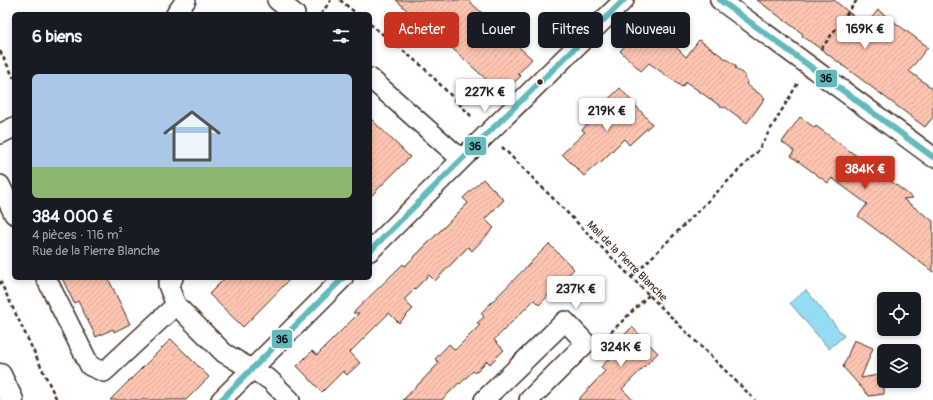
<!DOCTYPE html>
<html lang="fr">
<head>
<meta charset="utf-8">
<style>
	:root { --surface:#171b24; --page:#20242c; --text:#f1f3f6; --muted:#9ea1a6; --line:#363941; --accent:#c8321e }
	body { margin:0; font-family:Pangolin,sans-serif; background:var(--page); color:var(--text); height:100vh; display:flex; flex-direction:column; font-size:15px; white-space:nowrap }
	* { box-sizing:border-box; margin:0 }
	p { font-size:13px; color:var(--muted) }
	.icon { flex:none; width:22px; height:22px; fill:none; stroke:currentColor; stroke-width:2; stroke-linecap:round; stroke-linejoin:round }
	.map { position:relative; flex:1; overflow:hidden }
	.panel { position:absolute; left:12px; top:12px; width:360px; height:268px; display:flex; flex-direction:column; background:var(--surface); border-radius:6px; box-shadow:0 2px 6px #0003 }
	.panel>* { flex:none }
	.guide { position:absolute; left:384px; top:12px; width:380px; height:36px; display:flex; gap:8px }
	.buttons { position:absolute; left:877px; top:292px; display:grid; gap:8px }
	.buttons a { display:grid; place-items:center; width:44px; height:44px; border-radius:6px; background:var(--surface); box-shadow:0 2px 6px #0003; font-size:20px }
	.price { position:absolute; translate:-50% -34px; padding:0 9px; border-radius:4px; background:#fff; color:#222; font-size:13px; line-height:26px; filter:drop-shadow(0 1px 2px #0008) }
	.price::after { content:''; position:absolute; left:50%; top:24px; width:12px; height:9px; margin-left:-6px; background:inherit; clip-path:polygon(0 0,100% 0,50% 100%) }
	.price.current { background:var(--accent); color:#fff }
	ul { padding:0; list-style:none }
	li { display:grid; align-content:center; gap:8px; height:212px; padding:0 20px }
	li+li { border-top:1px solid var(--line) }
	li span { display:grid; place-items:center; height:124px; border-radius:6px; color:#555 }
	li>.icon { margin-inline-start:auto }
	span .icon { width:72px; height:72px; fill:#fffc; stroke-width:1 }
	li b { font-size:17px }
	h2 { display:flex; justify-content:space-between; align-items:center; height:48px; padding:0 20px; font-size:17px }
	.tag { padding:0 14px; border-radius:6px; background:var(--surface); box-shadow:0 2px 6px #0003; font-size:14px; line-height:36px }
	.tag.current { background:var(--accent); color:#fff }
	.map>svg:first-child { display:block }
	.water { fill:#93dcf4; stroke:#70959e }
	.building { fill:url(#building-hatch); stroke:#3b2a1e }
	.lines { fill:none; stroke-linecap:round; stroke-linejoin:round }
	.minor-casing { stroke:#3b2a1e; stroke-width:22 }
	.tertiary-casing { stroke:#3b2a1e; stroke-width:25 }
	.path { stroke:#3b2a1e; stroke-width:2.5; stroke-dasharray:4 3; stroke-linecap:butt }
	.minor { stroke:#fff; stroke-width:19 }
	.tertiary { stroke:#fff; stroke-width:22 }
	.bus-1-casing { stroke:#fff; stroke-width:9 }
	.bus-1 { stroke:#63babc; stroke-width:6 }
	.bus-dot { fill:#3b2a1e; stroke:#fff; stroke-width:1.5 }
	.labels { text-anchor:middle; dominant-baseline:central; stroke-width:3; stroke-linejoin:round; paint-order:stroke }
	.street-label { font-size:11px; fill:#3b2a1e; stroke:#fff }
	.line-badge { stroke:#fff; stroke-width:1.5 }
	.pale-badge-label { font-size:11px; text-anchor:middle; font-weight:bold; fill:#111 }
</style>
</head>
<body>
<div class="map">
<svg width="933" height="400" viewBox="0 0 933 400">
	<defs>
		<pattern id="building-hatch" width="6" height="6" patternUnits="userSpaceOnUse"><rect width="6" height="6" fill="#fdc5b1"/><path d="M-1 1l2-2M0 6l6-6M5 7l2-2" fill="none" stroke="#daa998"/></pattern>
	</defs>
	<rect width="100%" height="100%" fill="#fff"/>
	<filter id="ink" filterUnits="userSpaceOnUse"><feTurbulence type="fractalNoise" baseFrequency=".025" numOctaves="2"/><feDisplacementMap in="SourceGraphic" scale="8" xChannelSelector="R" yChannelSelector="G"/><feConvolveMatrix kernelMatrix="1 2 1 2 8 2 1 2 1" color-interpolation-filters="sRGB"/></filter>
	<g filter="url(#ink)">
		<path class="water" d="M 806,290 L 844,336 L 829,349 L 790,303 Z"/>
		<path class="building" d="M 396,0 L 468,0 L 532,59 L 518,74 L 521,76 L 500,96 L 486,83 L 488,81 L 442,39 L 440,41 Z
			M 757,0 L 834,0 L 851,14 L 866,25 L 878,10 L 928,47 L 909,71 L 933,89 L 933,117 L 925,127 L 818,47 L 802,36 L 803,34 Z
			M 649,20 L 686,57 L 699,40 L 736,66 L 735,68 L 746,76 L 744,78 L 748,81 L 746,84 L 765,98 L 747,123 L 725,107 L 723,108 L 686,82 L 682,87 L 649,63 L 641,71 L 620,51 Z
			M 620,88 L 652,124 L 629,145 L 624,139 L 600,163 L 599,162 L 584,176 L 562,154 L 585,132 L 582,130 L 591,120 L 589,118 Z
			M 800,117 L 815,128 L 816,126 L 858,157 L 856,160 L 884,181 L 887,178 L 913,198 L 903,199 L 933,221 L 933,272 L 882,233 L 882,234 L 858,216 L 867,204 L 832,178 L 828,183 L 791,156 L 794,151 L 782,142 Z
			M 370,118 L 410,157 L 370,197 Z
			M 483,179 L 504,200 L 485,219 L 494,228 L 472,251 L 468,247 L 435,281 L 429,275 L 404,300 L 413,309 L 399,323 L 389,313 L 350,352 L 360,363 L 347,375 L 343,371 L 322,392 L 297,366 L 312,351 L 317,355 L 359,313 L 353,313 L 403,264 L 405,266 L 468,203 L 463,198 Z
			M 549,244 L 574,269 L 539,305 L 534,300 L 494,340 L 504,350 L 490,364 L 487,361 L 475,373 L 473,371 L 460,384 L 459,383 L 442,400 L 403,400 L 439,363 L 435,359 L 449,344 L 455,350 L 480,325 L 477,323 L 484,317 L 481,313 Z
			M 62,278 L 108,278 L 130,324 L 114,332 L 113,329 L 96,337 L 78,301 L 74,303 Z
			M 225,278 L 291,278 L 243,327 L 209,294 Z
			M 632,327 L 658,353 L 622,389 L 633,400 L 578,400 L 605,371 L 601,367 L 619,348 L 616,344 Z
			M 171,339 L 209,377 L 186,400 L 110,400 Z
			M 854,340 L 873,348 L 861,378 L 884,374 L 884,394 L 869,396 L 843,367 Z"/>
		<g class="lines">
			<defs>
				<path id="minor" d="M 277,0 L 295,14
					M 720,0 L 933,157
					M 176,14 L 186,0
					M 370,78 L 461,159
					M 0,134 L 14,127
					M 0,185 L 14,214
					M 370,251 L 488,133 L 624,0
					M 46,278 L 90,366 L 104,372 L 176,305 L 224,353 L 270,380 L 290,400
					M 173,278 L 168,285 L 176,305
					M 221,400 L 343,278
					M 484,400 L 565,321 L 586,343 L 529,400"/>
				<path id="tertiary" d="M 0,375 L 12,400"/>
			</defs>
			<use href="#minor" class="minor-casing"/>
			<use href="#tertiary" class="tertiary-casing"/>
			<path class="path" d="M 340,0 L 357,14
				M 321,14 L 331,0
				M 370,24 L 422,66 L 473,118
				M 821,49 L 857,0
				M 0,51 L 14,78
				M 502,147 L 649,295 L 755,400
				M 632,277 L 757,152 L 798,83
				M 0,281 L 57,400
				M 606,337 L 649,295"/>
			<use href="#minor" class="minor"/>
			<use href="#tertiary" class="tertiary"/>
			<defs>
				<path id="bus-1" d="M 720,0 L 933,157
					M 370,251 L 488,133 L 624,0
					M 221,400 L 343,278"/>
			</defs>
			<use href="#bus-1" class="bus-1-casing"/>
			<use href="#bus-1" class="bus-1"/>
		</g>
	</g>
	<circle class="bus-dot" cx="540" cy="82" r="3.5"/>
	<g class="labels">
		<g class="street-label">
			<text transform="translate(627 261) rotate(45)">Mail de la Pierre Blanche</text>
		</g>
	</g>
	<g class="line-badge">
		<rect x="815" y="69" width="23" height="19" rx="4" fill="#63babc"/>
		<rect x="464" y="136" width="23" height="20" rx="4" fill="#63babc"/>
		<rect x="271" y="329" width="22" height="20" rx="4" fill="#63babc"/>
	</g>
	<g class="pale-badge-label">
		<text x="826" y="82">36</text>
		<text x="475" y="150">36</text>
		<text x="282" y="343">36</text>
	</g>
</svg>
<div class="buttons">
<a><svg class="icon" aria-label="locate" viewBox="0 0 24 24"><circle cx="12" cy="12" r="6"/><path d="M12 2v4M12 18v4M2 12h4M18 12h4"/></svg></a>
<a><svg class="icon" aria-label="layers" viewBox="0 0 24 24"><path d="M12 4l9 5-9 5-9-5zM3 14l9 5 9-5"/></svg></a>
</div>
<b class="price" style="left:865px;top:50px">169K €</b>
<b class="price" style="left:485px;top:113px">227K €</b>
<b class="price" style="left:607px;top:132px">219K €</b>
<b class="price current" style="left:865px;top:190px">384K €</b>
<b class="price" style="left:576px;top:310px">237K €</b>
<b class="price" style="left:621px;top:368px">324K €</b>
<div class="guide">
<a class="tag current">Acheter</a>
<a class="tag">Louer</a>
<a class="tag">Filtres</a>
<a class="tag">Nouveau</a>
</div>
<section class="panel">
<h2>6 biens<svg class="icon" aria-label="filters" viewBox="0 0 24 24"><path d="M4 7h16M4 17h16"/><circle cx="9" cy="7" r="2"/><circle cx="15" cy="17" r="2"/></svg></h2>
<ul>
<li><span style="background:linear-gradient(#a9c7e8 75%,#8fb573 0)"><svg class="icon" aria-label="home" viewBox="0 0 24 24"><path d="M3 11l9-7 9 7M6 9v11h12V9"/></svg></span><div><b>384 000 €</b><p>4 pièces · 116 m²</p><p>Rue de la Pierre Blanche</p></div></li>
</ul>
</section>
</div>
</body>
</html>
